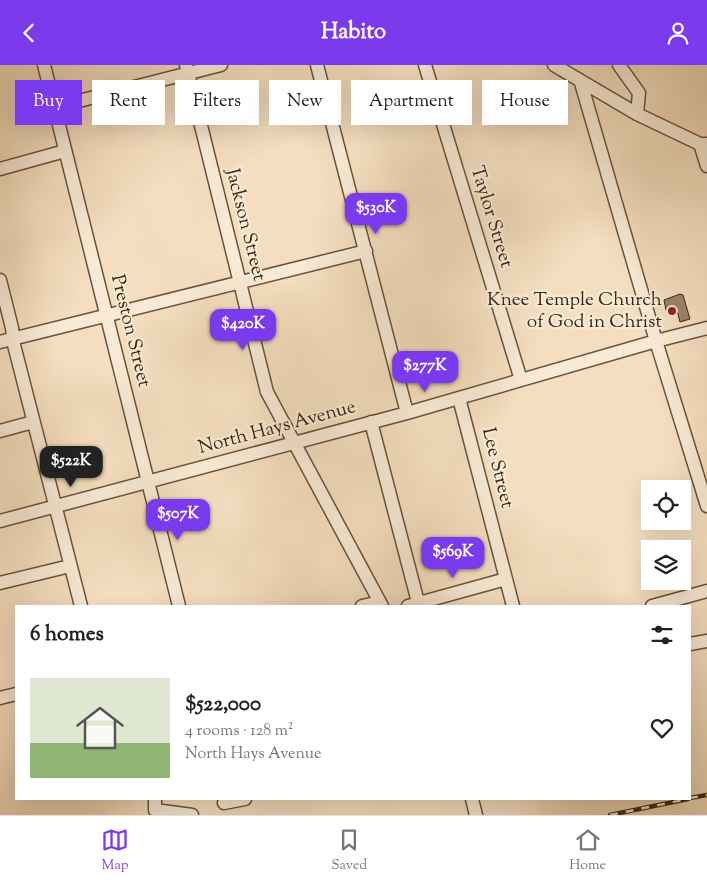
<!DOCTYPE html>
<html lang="en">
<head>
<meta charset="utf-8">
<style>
	:root { --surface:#fff; --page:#f2f2f2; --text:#222; --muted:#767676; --line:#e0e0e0; --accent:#7c3aed }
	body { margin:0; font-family:"Sorts Mill Goudy",serif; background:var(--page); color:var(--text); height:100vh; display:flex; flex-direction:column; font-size:19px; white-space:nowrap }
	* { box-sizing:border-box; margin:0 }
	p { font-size:16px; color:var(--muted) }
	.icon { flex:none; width:28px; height:28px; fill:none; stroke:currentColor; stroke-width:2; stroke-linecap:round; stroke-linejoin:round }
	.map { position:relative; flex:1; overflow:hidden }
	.sheet { position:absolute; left:15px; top:540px; width:676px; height:195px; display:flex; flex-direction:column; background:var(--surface); border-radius:0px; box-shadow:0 5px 20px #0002 }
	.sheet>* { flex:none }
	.banner { position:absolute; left:15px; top:15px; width:678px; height:45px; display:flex; gap:10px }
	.tools { position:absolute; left:641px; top:415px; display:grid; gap:10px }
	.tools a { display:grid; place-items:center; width:50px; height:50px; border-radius:0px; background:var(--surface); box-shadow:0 5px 20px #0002; font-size:25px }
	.price { position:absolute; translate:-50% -42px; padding:0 11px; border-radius:10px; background:var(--accent); color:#fff; font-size:16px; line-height:32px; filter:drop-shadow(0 1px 2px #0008) }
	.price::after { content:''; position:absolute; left:50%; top:30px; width:15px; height:11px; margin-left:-8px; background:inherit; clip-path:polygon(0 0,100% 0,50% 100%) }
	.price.current { background:#222; color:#fff }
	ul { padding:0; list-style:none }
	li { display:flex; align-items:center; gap:15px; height:125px; padding:0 15px }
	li+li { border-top:1px solid var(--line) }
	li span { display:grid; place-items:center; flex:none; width:140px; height:100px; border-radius:0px; color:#555 }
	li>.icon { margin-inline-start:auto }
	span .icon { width:60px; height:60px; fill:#fffc; stroke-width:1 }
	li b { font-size:21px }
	h2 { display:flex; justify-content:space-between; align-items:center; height:60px; padding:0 15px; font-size:21px }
	.chip { padding:0 18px; border-radius:0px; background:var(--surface); box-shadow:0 5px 20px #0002; font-size:18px; line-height:45px }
	.chip.current { background:var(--accent); color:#fff }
	header { display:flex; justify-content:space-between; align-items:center; height:65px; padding:0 15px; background:var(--accent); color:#fff; font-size:22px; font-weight:700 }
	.tab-bar { display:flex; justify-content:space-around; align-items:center; height:70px; border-top:1px solid var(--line); background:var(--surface); font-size:14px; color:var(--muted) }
	.tab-bar a { display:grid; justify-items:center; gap:2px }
	.tab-bar .current { color:var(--accent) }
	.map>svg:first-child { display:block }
	.building { fill:#9b856b; stroke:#3a250f }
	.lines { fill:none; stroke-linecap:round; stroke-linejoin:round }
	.minor-casing { stroke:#68533b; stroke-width:15 }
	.minor { stroke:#f8ead5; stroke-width:12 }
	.rail-casing { stroke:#3a250f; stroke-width:4.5 }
	.rail { stroke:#f8ead5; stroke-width:2.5; stroke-dasharray:8; stroke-linecap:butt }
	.poi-dot { fill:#8f2418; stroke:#f8ead5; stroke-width:2 }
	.labels { text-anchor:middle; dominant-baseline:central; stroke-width:4.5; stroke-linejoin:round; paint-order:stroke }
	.street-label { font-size:19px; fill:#3a250f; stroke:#f8ead5 }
	.poi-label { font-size:19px; fill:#3a250f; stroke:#f8ead5; text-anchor:end }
</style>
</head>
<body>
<header><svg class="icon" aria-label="back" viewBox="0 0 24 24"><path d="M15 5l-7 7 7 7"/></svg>Habito<svg class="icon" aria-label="person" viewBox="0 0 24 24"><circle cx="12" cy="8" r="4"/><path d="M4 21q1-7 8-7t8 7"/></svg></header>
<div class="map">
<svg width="707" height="750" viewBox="0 0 707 750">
	<rect width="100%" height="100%" fill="#f4debf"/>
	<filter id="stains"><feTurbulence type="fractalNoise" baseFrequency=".004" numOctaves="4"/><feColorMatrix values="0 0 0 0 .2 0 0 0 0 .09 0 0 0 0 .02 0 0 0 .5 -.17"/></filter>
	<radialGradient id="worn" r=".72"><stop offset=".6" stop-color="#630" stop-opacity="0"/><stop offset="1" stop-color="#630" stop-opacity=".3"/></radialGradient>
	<path class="building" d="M 680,229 L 683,230 L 690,254 L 680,257 L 676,242 L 666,245 L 664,235 Z"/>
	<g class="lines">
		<defs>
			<path id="minor" d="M 44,0 L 179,541
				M 186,0 L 267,327 L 382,541
				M 317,0 L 407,348
				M 425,0 L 521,315
				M 554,0 L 637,49 L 700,79 L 707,79
				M 619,0 L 639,28 L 637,49
				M 581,18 L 656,276 L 707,441
				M 55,42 L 221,0
				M 700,79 L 707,101
				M 0,104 L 65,86
				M 0,215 L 12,263 L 14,280 L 81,541
				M 0,277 L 366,186
				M 459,333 L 513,541
				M 371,357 L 419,541
				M 0,366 L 33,357
				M 0,456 L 407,348 L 656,276 L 707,263
				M 0,518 L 70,501
				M 362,541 L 380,537
				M 408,541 L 506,514
				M 652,541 L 707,526
				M 690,579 L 707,576
				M 0,633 L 16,629
				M 155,734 L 155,745 L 192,750
				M 472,734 L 476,750
				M 224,738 L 245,734"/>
		</defs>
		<use href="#minor" class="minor-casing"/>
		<use href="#minor" class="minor"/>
		<defs>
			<path id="rail" d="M 690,733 L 707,730
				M 610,750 L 688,734"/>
		</defs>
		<use href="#rail" class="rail-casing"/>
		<use href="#rail" class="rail"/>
	</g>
	<circle class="poi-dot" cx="672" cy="246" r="5"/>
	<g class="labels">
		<g class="street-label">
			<text transform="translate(491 152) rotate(73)">Taylor Street</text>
			<text transform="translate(245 160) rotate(76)">Jackson Street</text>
			<text transform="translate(130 266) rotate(76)">Preston Street</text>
			<text transform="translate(277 363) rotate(-15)">North Hays Avenue</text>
			<text transform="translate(497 403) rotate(76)">Lee Street</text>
		</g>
		<g class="poi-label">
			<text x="662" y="235">Knee Temple Church<tspan x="662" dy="22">of God in Christ</tspan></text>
		</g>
	</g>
	<rect width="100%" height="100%" filter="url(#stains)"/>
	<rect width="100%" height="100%" fill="url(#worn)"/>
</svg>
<div class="tools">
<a><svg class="icon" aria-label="locate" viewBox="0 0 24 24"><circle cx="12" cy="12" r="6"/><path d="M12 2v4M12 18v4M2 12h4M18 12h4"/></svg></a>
<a><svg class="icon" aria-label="layers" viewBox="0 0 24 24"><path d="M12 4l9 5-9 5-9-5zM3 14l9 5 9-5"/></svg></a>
</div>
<b class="price" style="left:376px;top:170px">$530K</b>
<b class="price" style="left:243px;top:286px">$420K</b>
<b class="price" style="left:425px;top:328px">$277K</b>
<b class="price current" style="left:71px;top:423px">$522K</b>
<b class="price" style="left:178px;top:476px">$507K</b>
<b class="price" style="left:453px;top:514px">$569K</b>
<div class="banner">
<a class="chip current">Buy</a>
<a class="chip">Rent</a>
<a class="chip">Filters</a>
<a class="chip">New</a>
<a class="chip">Apartment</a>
<a class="chip">House</a>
</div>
<section class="sheet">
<h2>6 homes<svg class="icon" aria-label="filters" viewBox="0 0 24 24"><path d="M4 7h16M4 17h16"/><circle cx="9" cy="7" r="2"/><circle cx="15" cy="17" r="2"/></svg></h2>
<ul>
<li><span style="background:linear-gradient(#dfe7d0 65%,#8fb573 0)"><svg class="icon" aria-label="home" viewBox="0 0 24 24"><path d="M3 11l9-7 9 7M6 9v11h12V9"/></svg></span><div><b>$522,000</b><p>4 rooms · 128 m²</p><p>North Hays Avenue</p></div><svg class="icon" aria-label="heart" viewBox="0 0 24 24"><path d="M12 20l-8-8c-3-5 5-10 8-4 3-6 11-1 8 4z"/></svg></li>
</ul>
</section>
</div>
<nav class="tab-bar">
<a class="current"><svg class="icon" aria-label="map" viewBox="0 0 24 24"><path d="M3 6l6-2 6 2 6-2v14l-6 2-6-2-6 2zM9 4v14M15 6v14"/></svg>Map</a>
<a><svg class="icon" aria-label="saved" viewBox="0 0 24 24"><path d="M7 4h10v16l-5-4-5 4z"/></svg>Saved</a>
<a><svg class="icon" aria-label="home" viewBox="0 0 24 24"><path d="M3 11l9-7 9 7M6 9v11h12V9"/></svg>Home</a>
</nav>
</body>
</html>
